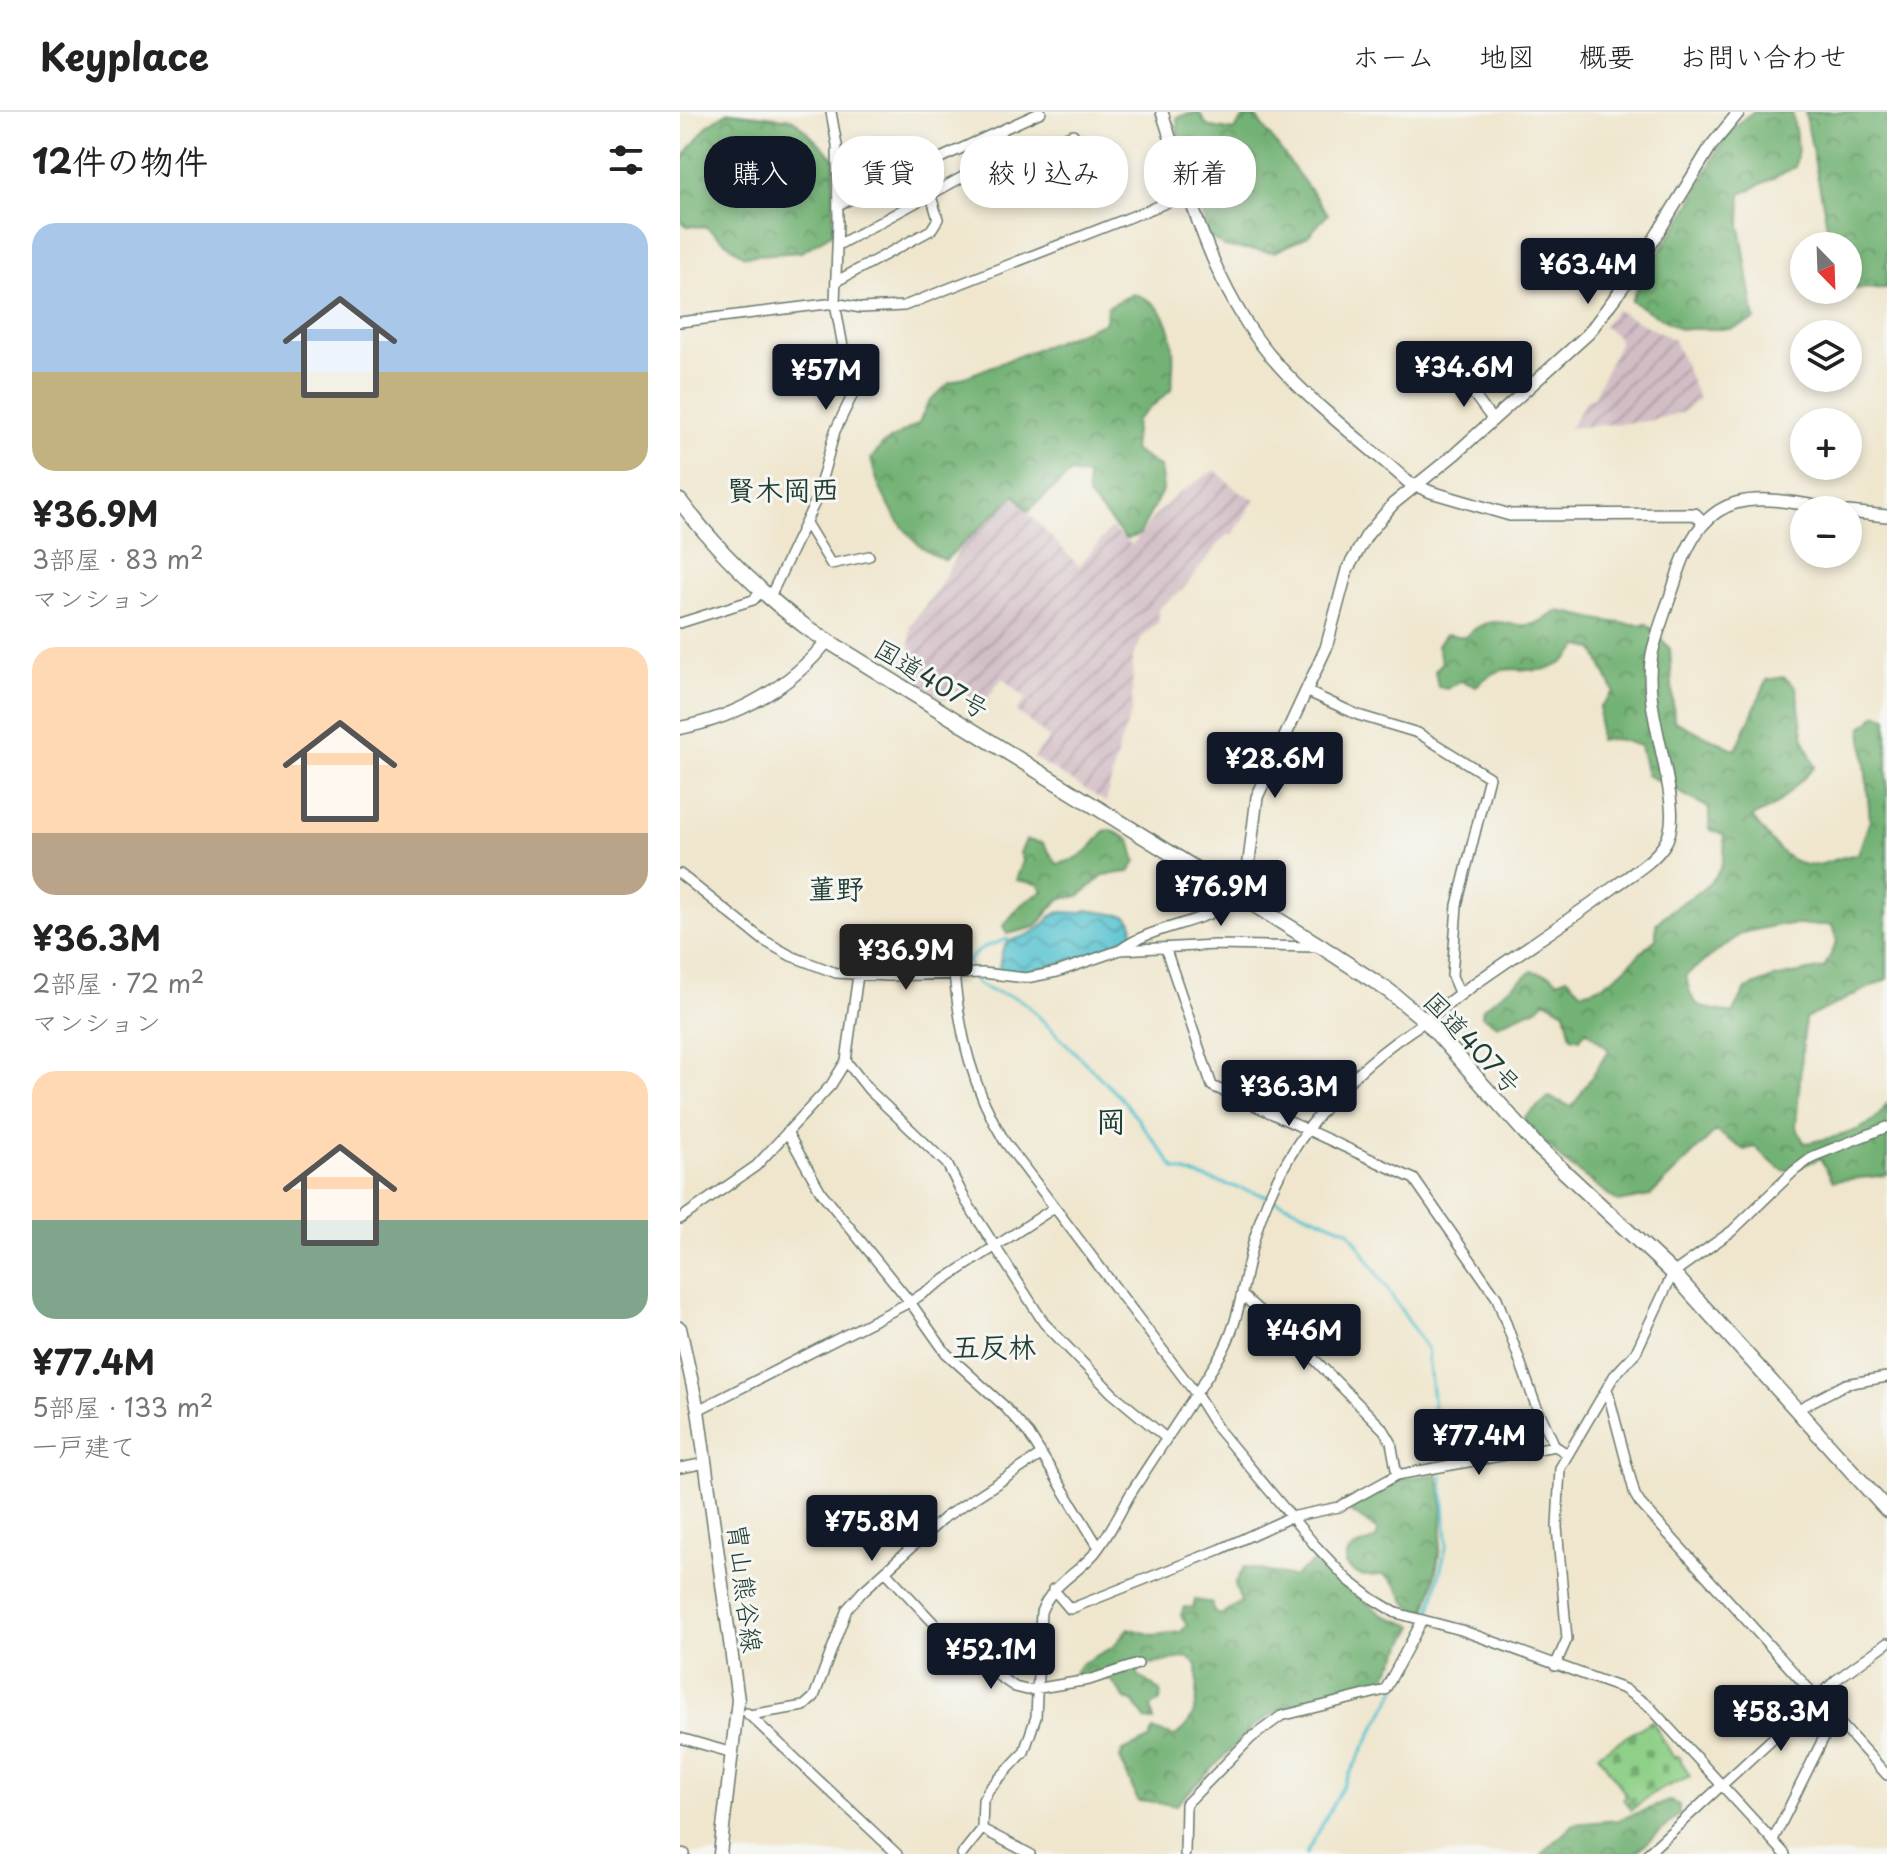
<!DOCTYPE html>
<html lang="ja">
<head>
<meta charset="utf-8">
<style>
	:root { --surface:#fff; --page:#f6f6f6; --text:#222; --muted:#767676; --line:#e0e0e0; --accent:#111827 }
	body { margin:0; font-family:"Playpen Sans","Klee One",sans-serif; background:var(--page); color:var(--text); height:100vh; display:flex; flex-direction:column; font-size:30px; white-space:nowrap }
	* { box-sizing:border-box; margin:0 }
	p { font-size:26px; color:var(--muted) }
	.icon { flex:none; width:44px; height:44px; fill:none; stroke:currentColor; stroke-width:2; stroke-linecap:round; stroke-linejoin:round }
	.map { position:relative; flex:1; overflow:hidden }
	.panel { display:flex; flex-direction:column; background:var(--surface); width:680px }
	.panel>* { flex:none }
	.guide { position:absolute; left:24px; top:24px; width:760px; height:72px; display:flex; gap:16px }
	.needle { width:52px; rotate:157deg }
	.tools { position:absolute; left:1110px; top:120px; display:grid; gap:16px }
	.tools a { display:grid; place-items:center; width:72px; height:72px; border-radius:50%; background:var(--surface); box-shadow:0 4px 12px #0003; font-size:40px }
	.price { position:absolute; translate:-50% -68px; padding:0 18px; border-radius:8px; background:var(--accent); color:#fff; font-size:26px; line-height:52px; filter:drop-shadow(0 2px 4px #0008) }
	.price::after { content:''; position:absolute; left:50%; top:48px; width:24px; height:18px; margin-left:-12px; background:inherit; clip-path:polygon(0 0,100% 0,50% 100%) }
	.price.on { background:#222; color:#fff }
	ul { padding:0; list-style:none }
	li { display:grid; align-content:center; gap:16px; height:424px; padding:0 32px }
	li span { display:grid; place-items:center; height:248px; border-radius:24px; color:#555 }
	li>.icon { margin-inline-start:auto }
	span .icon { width:144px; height:144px; fill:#fffc; stroke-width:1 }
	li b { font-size:34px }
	h2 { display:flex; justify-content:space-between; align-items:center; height:96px; padding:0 32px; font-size:34px }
	.tag { padding:0 28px; border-radius:32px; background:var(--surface); box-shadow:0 4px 12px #0003; font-size:28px; line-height:72px }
	.tag.on { background:var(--accent); color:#fff }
	header { display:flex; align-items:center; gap:48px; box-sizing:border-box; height:112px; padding:0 40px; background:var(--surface); border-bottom:2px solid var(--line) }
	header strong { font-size:38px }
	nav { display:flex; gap:44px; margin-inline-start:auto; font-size:28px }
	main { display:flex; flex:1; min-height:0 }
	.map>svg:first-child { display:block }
	.industrial { fill:url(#industrial-furrows) }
	.forest { fill:url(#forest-crowns); stroke:#497854; stroke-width:2; fill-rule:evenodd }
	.cemetery { fill:url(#cemetery-stones); stroke:#57865e; stroke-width:2 }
	.water { fill:url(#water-waves); stroke:#3b8082; stroke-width:2 }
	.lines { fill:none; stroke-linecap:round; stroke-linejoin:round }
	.stream { stroke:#57c3d0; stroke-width:3 }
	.minor-casing { stroke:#68786a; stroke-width:12 }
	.tertiary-casing { stroke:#68786a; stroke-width:14 }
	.secondary-casing { stroke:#68786a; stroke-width:15 }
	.trunk-casing { stroke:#68786a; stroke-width:17 }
	.minor { stroke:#fff; stroke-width:9 }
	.tertiary { stroke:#fff; stroke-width:11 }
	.secondary { stroke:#fff; stroke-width:12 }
	.trunk { stroke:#fff; stroke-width:14 }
	.labels { text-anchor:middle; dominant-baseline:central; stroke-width:6; stroke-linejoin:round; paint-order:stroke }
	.street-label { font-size:26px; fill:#1f3d34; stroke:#f6f6f2 }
	.neighbourhood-label { font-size:28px; font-weight:bold; fill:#1f3d34; stroke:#f6f6f2 }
	.quarter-label { font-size:30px; font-weight:bold; fill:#1f3d34; stroke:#f6f6f2 }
</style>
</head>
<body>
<header>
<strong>Keyplace</strong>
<nav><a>ホーム</a><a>地図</a><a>概要</a><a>お問い合わせ</a></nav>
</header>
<main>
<section class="panel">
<h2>12件の物件<svg class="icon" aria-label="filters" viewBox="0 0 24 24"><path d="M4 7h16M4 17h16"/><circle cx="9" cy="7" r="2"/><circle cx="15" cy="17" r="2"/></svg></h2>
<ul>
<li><span style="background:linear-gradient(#a9c7e8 60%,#c2b280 0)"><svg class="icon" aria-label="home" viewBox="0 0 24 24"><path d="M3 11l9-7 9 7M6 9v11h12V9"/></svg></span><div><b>¥36.9M</b><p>3部屋 · 83 m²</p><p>マンション</p></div></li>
<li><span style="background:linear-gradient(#ffd9b3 75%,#b9a48a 0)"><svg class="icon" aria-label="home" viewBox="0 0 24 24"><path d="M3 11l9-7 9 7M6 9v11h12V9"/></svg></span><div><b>¥36.3M</b><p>2部屋 · 72 m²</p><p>マンション</p></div></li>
<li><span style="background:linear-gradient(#ffd9b3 60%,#7fa58c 0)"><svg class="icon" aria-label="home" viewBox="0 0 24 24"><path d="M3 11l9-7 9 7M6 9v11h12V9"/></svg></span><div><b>¥77.4M</b><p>5部屋 · 133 m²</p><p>一戸建て</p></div></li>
</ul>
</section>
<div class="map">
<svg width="1207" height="1742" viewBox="0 0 1207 1742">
	<defs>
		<pattern id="industrial-furrows" width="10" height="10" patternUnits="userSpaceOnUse" patternTransform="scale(2)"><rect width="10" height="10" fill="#d2bdc5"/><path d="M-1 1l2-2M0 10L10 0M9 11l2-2" fill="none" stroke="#aa9ba1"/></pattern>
		<pattern id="forest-crowns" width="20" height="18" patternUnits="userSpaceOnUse" patternTransform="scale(2)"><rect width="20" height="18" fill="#73b274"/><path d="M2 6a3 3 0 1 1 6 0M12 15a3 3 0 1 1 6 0" fill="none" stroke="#5e9260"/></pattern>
		<pattern id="cemetery-stones" width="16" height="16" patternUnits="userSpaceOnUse" patternTransform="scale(2)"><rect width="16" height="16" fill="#8fd088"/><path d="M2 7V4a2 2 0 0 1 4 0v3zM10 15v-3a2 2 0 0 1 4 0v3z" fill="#74aa70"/></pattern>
		<pattern id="water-waves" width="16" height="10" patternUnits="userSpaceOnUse" patternTransform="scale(2)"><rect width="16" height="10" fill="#57c3d0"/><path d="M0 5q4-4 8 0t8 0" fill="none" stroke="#47a0aa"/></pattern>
	</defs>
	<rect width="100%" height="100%" fill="#f6f6f2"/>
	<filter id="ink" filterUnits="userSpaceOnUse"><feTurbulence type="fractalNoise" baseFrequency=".0125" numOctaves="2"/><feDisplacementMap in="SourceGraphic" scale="16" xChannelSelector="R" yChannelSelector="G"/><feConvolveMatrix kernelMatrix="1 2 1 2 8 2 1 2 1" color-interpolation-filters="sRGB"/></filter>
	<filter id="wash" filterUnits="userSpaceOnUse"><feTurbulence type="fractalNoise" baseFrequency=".006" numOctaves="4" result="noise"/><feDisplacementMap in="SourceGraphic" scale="32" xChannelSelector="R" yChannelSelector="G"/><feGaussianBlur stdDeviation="1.8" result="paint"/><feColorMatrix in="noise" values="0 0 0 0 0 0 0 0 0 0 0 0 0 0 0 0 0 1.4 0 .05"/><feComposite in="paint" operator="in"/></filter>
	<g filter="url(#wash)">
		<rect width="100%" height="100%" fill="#efe6cd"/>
		<path class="industrial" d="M 936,198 L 994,228 L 1019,287 L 1003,300 L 969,309 L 889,316 L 906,289 L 914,284 L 939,231 L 937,224 L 923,214 Z
			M 535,358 L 558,379 L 575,387 L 552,424 L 548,422 L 540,430 L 503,477 L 478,497 L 479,509 L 462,526 L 453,545 L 452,598 L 439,634 L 426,690 L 354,646 L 369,626 L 336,599 L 346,587 L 322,566 L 300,596 L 273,578 L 266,588 L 231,566 L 230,514 L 259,475 L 281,434 L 334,386 L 399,454 L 431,416 L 452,433 L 474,405 L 498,382 Z"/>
		<path class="forest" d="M 49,0 L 113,7 L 154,46 L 153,121 L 121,140 L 64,144 L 26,115 L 7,114 L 0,108 L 0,49 L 28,13 Z
			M 519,0 L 527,14 L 554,19 L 568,0 L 572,0 L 648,102 L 628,124 L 595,140 L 545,135 L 530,125 L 498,28 L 497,5 Z
			M 1073,0 L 1112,0 L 1118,36 L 1115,55 L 1061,82 L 1060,114 L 1075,208 L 1051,217 L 1000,217 L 951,189 C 966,154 991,126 1010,93 C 1027,61 1041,20 1073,0 Z
			M 1125,0 L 1207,0 L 1207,176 L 1168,177 L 1168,134 L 1151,134 Z
			M 453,182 C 497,192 496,241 491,278 L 456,308 L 453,338 L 480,355 L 483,377 L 459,423 L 446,427 L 408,384 L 407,364 L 391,361 L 348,399 L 335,383 L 265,448 C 228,436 198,383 191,347 L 203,332 L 239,311 L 248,291 L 269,271 L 426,210 L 427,195 Z
			M 878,499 C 908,504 937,514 967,512 L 990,537 L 994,609 L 1056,638 L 1087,568 L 1104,565 L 1116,575 L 1124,628 L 1135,655 L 1096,693 L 1072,705 C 1089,725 1110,761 1142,752 C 1154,748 1165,744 1178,742 L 1190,708 L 1182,616 L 1198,602 L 1207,605 L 1207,867 L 1125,907 L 1116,1014 L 1124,1031 L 1132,1030 C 1158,1024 1195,1019 1207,991 L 1207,1063 L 1153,1069 L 1140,1046 C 1097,1065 1108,1063 1075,1035 L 1064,1038 L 1036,1019 L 970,1084 L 938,1090 L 881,1047 L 843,1007 L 869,985 L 892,995 L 929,938 L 906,918 L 900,927 L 891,925 L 885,899 L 865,888 L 857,896 L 817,913 L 802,904 L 803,896 L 852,859 L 871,863 L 878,869 L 887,865 L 902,880 C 936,874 951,847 976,827 L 976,812 C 1007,778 1050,780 1044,723 L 1029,717 L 1029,696 L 967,663 L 960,634 L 937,627 L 919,628 L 920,595 L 934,580 L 914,537 L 899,534 C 894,539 887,549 880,552 C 850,569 826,542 797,574 L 780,569 L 767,577 L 758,575 L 755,559 L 762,551 L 757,533 L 766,522 L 785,525 C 815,496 829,519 854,512 C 862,510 871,503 878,499 ZM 1098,813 L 1152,813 L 1157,830 L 1144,856 L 1093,866 L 1066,877 L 1053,902 C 1020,893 1012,901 1006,863 L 1062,821 Z
			M 431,718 L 450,728 L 456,750 L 449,760 L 423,763 L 400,784 L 379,787 L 356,815 L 327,822 L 323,814 L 342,792 L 363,779 L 358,772 L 336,768 L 343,749 L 340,741 L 346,728 L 363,731 L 377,752 C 400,748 411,738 424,719 Z
			M 757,1362 C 770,1398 757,1466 745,1502 C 716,1490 727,1481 710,1467 C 696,1455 688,1476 665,1452 C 666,1433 682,1434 696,1427 L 698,1419 L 669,1398 L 721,1367 Z
			M 638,1447 L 659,1470 L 703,1503 L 734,1514 L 702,1571 L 599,1598 L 574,1614 L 496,1693 L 458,1689 L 440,1646 L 443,1639 L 470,1627 L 473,1618 L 495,1624 C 521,1606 518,1581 517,1553 L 507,1545 L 458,1555 L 458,1563 L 481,1580 L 480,1589 L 471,1595 L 474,1609 L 466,1608 L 453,1589 L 445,1587 L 426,1561 L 392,1565 L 401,1552 L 433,1535 L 448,1516 L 473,1523 L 501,1520 L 507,1513 L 501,1503 L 504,1495 L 513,1496 L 515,1488 L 532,1491 L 534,1500 L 540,1503 L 561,1490 L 555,1473 L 564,1455 L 613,1465 Z
			M 989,1689 L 999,1693 L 999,1703 L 954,1742 L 862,1742 L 894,1712 L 938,1708 Z"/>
		<path class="cemetery" d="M 972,1609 L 994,1646 L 998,1644 L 1010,1664 L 973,1681 L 951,1698 L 943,1687 L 947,1684 L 918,1642 Z"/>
		<path class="water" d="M 407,798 L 446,804 L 452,809 L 453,822 C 420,841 356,863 319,859 C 322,819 331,834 357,818 C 367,812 369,801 383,800 C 394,800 396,803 407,798 Z"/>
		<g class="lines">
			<path class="stream" d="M 291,858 L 288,848 L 304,835 L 328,827
				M 292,865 C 305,884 329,879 345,891 L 445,990 L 495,1057 L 586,1084
				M 593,1087 L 669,1119 L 747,1237 L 760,1346
				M 749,1506 L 767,1431 L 762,1364
				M 626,1742 L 740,1533 L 747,1513"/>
		</g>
	</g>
	<g filter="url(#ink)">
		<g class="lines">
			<defs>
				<path id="minor" d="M 319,19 L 330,44
					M 158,93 L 361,0
					M 158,133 L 288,62 L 393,22 L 399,44
					M 157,169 L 251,118 L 258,107 L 251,84
					M 0,210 L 155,191 L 181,196 L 224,194 L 509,82
					M 783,268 L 812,307
					M 126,411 L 151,452 L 189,444
					M 89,487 L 136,388 L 155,319 L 172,284 L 155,191 L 158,109 L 157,33 L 151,0
					M 0,511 L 73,488 L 82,479
					M 626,579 L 678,603 L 738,621 L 809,665 L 777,793 L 772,864 L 780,883
					M 0,762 L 83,828 L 111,844 L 156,861 L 208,864 L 303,861 L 346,866 L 377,860 L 440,838 L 535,833 L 639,835
					M 440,838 C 475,811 530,813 558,783
					M 486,838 L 532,974 L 734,1067 L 817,1186 L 855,1291 L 875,1334 L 886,1341
					M 274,861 C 280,923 292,976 325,1030 L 516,1282 L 538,1317 L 634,1432 L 668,1468 L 693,1487 L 716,1501 L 781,1518 L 944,1577 L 969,1594 L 1105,1742
					M 166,949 L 189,978 L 267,1052 L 286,1089 L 364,1211 L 432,1281 L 486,1326
					M 107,1020 L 141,1080 L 230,1190 L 266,1241 L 323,1293 L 349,1322 L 418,1434
					M 0,1107 L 76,1054 L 151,973 L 166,949 L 178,863
					M 563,1184 L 636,1249 L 704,1318 L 711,1330 L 717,1363
					M 927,1277 L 955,1383 L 960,1391 L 1207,1663
					M 1118,1297 L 1166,1272 L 1207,1265
					M 18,1298 L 230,1190 L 374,1096
					M 0,1356 L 26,1351
					M 207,1461 L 277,1536 L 335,1575 L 347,1578 L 409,1568 L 458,1552
					M 373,1477 L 390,1497 L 541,1437 L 611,1405 L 659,1395 L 717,1363 L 875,1334
					M 875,1554 L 887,1527 L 877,1415 L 880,1356 L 934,1264 L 956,1240 L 993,1161 L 1052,1119 L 1114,1059 L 1134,1044 L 1207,1015
					M 67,1601 L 217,1742
					M 69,1603 L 124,1594 L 134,1585 L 167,1497 L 183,1479 L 265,1405 L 361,1343
					M 0,1626 L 53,1641
					M 302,1717 L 350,1742
					M 1093,1728 L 1154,1605
					M 0,1741 L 5,1742
					M 282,1742 L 302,1717 L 303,1688 L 309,1677 L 344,1640 L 356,1605 L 361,1500 C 372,1472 394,1464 413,1443 C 428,1426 439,1401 451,1381 C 479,1337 509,1294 537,1249 C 561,1212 562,1169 574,1128 C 599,1035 666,959 746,909
					M 505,1742 L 506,1692 L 571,1626 L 601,1604 L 705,1578 L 742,1509
					M 967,1742 L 1156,1568 L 1207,1531"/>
				<path id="tertiary" d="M 482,0 C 511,89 535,184 600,255 C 638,297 686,332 728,370 L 751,380 L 830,403 L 1015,402 L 1023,410
					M 1168,400 L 1207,404
					M 558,783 L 567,765 L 577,685 L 646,536 L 667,458 L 687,423 L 713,392 L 775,342 L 908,222 L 954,160 L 1031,34 L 1059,0
					M 746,909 C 805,860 872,822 934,775 C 950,763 972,751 984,733 C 998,713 989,678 985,656 C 978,620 965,578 972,542 C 978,515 990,488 998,461 C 1028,370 1079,384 1158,398"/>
				<path id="secondary" d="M 0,616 C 57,605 111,575 147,529
					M 0,1216 L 18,1298 L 58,1588 L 40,1742"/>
				<path id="trunk" d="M 0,389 C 37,438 81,482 130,518 L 642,835 L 709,879 L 746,909 L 857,1034 L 993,1161 L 1207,1398"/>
			</defs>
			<use href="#minor" class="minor-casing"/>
			<use href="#tertiary" class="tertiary-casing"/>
			<use href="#secondary" class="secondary-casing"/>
			<use href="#trunk" class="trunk-casing"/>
			<use href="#minor" class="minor"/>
			<use href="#tertiary" class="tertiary"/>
			<use href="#secondary" class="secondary"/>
			<use href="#trunk" class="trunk"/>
		</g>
	</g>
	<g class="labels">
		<g class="street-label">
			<text transform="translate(252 566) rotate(31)">国道407号</text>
			<text transform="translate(793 930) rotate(47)">国道407号</text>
			<text transform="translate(66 1476) rotate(83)">胄山熊谷線</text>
		</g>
		<g class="neighbourhood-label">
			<text x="103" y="376">賢木岡西</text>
			<text x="156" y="775">董野</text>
			<text x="314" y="1233">五反林</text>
		</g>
		<g class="quarter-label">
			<text x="431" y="1007">岡</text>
		</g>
	</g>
</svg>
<div class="tools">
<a><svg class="needle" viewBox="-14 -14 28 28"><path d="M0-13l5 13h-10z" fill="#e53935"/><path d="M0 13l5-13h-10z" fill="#767676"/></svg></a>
<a><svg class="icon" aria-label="layers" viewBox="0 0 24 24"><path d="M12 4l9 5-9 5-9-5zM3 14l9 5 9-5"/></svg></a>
<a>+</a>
<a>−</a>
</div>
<b class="price" style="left:908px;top:194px">¥63.4M</b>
<b class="price" style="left:784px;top:297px">¥34.6M</b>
<b class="price" style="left:146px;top:300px">¥57M</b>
<b class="price" style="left:595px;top:688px">¥28.6M</b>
<b class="price" style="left:541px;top:816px">¥76.9M</b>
<b class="price on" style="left:226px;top:880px">¥36.9M</b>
<b class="price" style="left:609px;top:1016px">¥36.3M</b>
<b class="price" style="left:624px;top:1260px">¥46M</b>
<b class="price" style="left:799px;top:1365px">¥77.4M</b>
<b class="price" style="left:192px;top:1451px">¥75.8M</b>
<b class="price" style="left:311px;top:1579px">¥52.1M</b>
<b class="price" style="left:1101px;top:1641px">¥58.3M</b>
<div class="guide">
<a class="tag on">購入</a>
<a class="tag">賃貸</a>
<a class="tag">絞り込み</a>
<a class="tag">新着</a>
</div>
</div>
</main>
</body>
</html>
